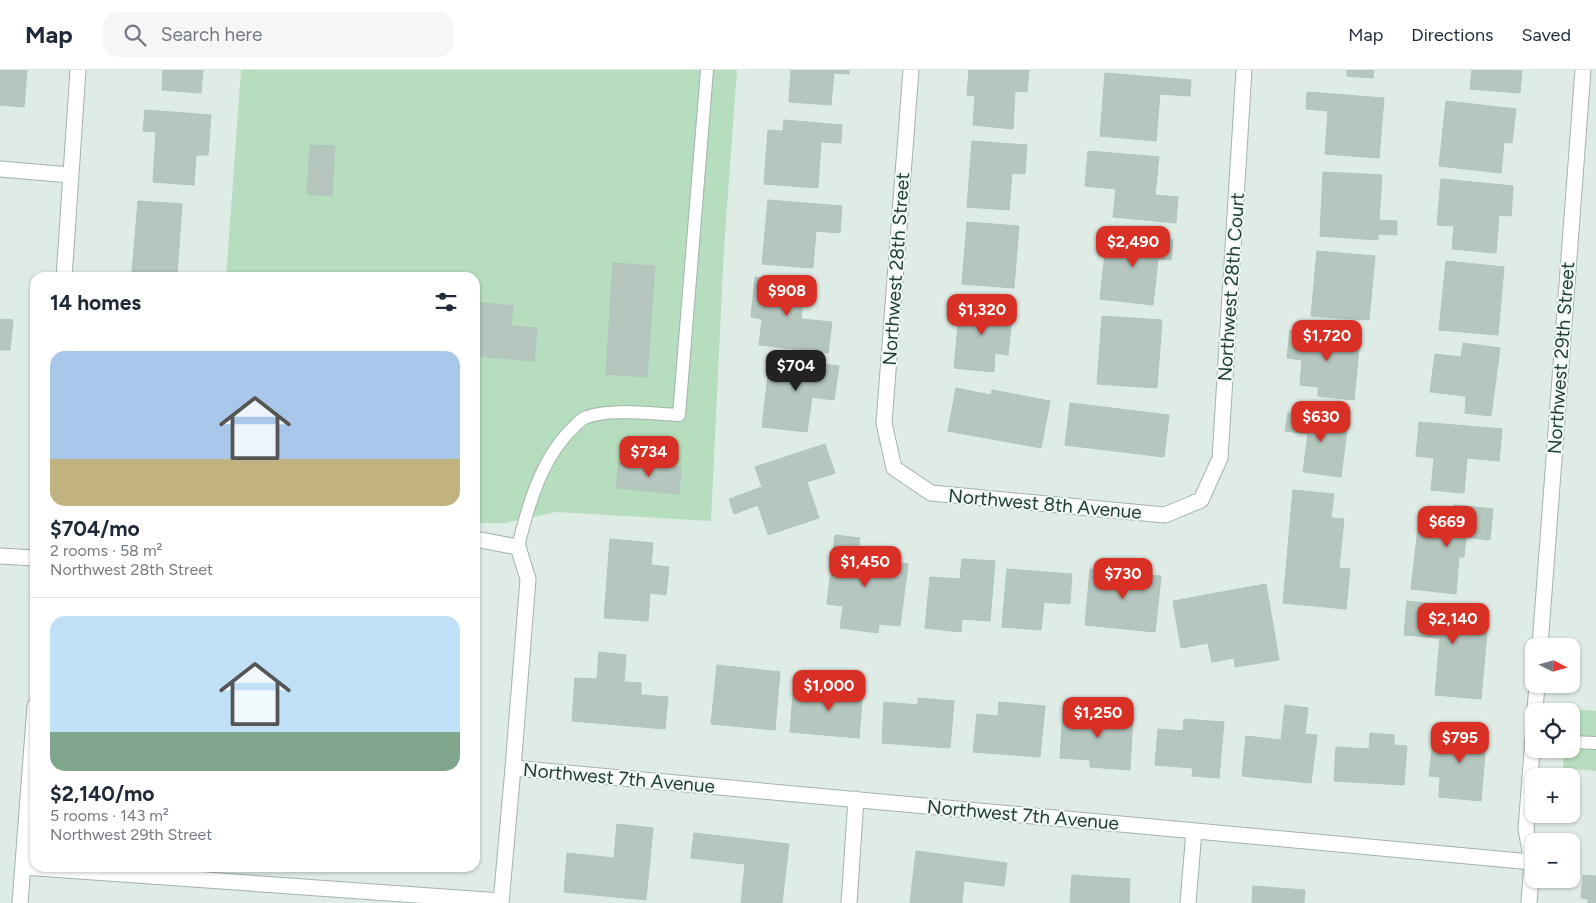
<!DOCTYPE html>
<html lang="en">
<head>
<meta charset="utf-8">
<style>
	:root { --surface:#fff; --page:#f6f6f7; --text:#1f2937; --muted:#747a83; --line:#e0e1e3; --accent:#d93025 }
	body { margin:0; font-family:Figtree,sans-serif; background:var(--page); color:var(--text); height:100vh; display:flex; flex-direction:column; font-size:19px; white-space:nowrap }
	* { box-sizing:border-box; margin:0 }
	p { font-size:16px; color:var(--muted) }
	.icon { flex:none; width:28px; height:28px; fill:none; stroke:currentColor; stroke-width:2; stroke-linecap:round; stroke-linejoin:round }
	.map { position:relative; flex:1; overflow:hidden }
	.side { position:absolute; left:30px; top:202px; width:450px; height:600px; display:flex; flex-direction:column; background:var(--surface); border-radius:15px; box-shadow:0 1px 4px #0004 }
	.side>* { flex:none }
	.needle { width:32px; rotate:96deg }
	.controls { position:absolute; left:1525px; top:568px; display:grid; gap:10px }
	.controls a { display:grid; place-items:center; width:55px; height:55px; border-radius:10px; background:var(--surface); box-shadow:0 1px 4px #0004; font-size:25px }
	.price { position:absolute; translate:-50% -42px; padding:0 11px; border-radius:10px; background:var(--accent); color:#fff; font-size:16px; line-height:32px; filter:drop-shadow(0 1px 2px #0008) }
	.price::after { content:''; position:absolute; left:50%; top:30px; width:15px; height:11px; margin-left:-8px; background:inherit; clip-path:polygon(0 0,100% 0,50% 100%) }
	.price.active { background:#222; color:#fff }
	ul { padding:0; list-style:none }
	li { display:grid; align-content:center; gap:10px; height:265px; padding:0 20px }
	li+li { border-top:1px solid var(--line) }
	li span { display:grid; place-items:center; height:155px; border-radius:15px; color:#555 }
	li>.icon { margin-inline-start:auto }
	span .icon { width:90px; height:90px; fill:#fffc; stroke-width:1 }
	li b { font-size:21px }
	h2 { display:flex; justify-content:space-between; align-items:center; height:60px; padding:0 20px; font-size:21px }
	header { display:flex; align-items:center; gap:30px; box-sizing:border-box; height:70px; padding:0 25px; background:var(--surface); border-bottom:1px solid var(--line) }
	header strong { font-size:24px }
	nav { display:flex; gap:28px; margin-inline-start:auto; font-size:18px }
	.search { width:350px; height:45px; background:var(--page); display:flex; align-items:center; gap:12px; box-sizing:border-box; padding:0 18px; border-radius:15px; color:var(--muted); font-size:19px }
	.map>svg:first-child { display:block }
	.green { fill:#b6debe }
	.building { fill:#b4c6be; stroke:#b1c5bb }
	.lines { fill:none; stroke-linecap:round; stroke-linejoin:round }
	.service-casing { stroke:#a2b3ac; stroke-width:14 }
	.minor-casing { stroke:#a2b3ac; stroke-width:17 }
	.service { stroke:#fff; stroke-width:12 }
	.minor { stroke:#fff; stroke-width:15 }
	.labels { text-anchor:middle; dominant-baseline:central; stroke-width:4; stroke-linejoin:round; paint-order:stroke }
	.street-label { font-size:19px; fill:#1f3c32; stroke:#f0f8f3 }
</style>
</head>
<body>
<header>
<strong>Map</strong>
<div class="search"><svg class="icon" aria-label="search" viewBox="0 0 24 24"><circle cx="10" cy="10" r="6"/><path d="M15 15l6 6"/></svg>Search here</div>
<nav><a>Map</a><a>Directions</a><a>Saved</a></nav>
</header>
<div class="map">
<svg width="1596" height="833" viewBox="0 0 1596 833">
	<rect width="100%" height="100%" fill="#dfebe5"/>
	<path class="green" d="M 241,0 L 737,0 L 724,178 L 711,451 L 556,442 L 505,453 L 475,453 L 475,208 L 226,208 Z
		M 1568,639 L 1596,641 L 1596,701 L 1563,698 L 1564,679 L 1571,679 L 1571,641 L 1568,641 Z"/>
	<path class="building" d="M 0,0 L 27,0 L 24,37 L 0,35 Z
		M 163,0 L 203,0 L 201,23 L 162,20 Z
		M 791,0 L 849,0 L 849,4 L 834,3 L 831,35 L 789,32 Z
		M 969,0 L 1029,0 L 1027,22 L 1015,21 L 1013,59 L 973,55 L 975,26 L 967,25 Z
		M 1347,0 L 1374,0 L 1373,8 L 1347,6 Z
		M 1472,0 L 1522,1 L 1520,23 L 1470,19 Z
		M 1105,3 L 1191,10 L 1190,26 L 1160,24 L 1156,71 L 1100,66 Z
		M 1307,22 L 1384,28 L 1379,88 L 1325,84 L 1328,41 L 1306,39 Z
		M 1446,31 L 1516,39 L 1512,73 L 1504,72 L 1501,103 L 1439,96 Z
		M 145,40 L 211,45 L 208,85 L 196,85 L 194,115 L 153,112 L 156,62 L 143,61 Z
		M 784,50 L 842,55 L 841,73 L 821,72 L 818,118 L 764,114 L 768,60 L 783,61 Z
		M 972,71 L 1027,75 L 1025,104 L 1012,103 L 1009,140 L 967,137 Z
		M 310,75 L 335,76 L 332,126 L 307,124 Z
		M 1088,81 L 1159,87 L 1155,125 L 1178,127 L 1176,153 L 1113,147 L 1116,119 L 1085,116 Z
		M 1323,102 L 1382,105 L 1379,150 L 1397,151 L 1397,165 L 1378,164 L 1378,170 L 1320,166 Z
		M 1441,109 L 1513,116 L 1511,146 L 1499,145 L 1496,183 L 1452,179 L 1454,156 L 1437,155 Z
		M 768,130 L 842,136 L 840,163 L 816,161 L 813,198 L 762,194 Z
		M 138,131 L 182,134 L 177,206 L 132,202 Z
		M 967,152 L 1019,156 L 1014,218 L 962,214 Z
		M 1107,163 L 1173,170 L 1171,190 L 1158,189 L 1153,235 L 1100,229 Z
		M 1317,181 L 1375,186 L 1369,250 L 1311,246 Z
		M 1446,191 L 1504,197 L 1498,265 L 1439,260 Z
		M 613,193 L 655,196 L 647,307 L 606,304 Z
		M 755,207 L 805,213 L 801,249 L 832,252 L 828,283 L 759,275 L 762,249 L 751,247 Z
		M 475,232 L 513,236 L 511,256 L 537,258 L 534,291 L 475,286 Z
		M 960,233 L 1013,238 L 1008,285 L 995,283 L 994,302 L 954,298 Z
		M 1102,246 L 1162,250 L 1157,318 L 1097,314 Z
		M 0,249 L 13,250 L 10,280 L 0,280 Z
		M 1290,260 L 1360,267 L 1354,330 L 1318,326 L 1318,317 L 1300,315 L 1302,290 L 1287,288 Z
		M 1463,273 L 1500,278 L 1491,346 L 1465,343 L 1466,326 L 1430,322 L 1435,284 L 1461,287 Z
		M 770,288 L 839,296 L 834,330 L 812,327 L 807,362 L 762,357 Z
		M 956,318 L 991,325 L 992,320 L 1050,331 L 1041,378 L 948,361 Z
		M 1070,333 L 1169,345 L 1164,387 L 1065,375 Z
		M 1288,343 L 1348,351 L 1341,407 L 1303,402 L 1308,364 L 1285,361 Z
		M 1419,352 L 1502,359 L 1499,391 L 1467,388 L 1464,423 L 1431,420 L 1434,388 L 1416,386 Z
		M 825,374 L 835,403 L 807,412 L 819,448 L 768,465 L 758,435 L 734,444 L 729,429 L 762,417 L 755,397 Z
		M 619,391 L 681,397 L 679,424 L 616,418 Z
		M 1293,420 L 1334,424 L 1331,448 L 1344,449 L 1339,498 L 1350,499 L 1346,539 L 1283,533 Z
		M 1454,435 L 1493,439 L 1490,470 L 1466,467 L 1464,487 L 1459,487 L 1456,524 L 1411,519 L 1419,449 L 1452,452 Z
		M 835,465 L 860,468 L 857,488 L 908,494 L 900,556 L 879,554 L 878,563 L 840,558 L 843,536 L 827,534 Z
		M 610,469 L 653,473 L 651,495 L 669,497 L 666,525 L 650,523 L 648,551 L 604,548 Z
		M 962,489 L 995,491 L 990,551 L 962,549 L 961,562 L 925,558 L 930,507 L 960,509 Z
		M 1007,499 L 1072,504 L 1070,534 L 1044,532 L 1041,560 L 1002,557 Z
		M 1090,499 L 1161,506 L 1155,562 L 1085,555 Z
		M 1266,514 L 1279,590 L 1235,597 L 1234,588 L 1212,592 L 1208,573 L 1181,578 L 1173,531 Z
		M 1407,531 L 1489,540 L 1481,629 L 1435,625 L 1440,568 L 1404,565 Z
		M 599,582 L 626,585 L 624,612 L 641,613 L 641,625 L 668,627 L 665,659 L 572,651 L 575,608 L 597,609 Z
		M 717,595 L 780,602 L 775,660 L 711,654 Z
		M 818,613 L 863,617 L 859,668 L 790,662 L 793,624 L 817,626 Z
		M 918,628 L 954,631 L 950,678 L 882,673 L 884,632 L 918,635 Z
		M 999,632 L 1045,636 L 1040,687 L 973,682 L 977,644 L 998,646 Z
		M 1285,635 L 1308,638 L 1305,664 L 1317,665 L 1311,713 L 1242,706 L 1246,666 L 1281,670 Z
		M 1063,641 L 1133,646 L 1130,700 L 1090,697 L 1090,690 L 1060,688 Z
		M 1184,649 L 1224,652 L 1219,708 L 1192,706 L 1193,698 L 1155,695 L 1158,659 L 1183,661 Z
		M 1444,657 L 1487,661 L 1481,731 L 1439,727 L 1440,707 L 1429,706 L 1432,679 L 1441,680 Z
		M 1370,663 L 1394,665 L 1394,675 L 1407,676 L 1404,715 L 1334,711 L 1336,677 L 1369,679 Z
		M 617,754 L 653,758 L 646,830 L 564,822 L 567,783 L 614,788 Z
		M 694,763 L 789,774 L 782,833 L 741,833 L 745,794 L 691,788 Z
		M 916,781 L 1007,793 L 1004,816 L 964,811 L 962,833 L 910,833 Z
		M 1072,805 L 1130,809 L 1129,833 L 1070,833 Z
		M 1583,805 L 1596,806 L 1596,833 L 1588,833 L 1588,829 L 1581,828 Z
		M 1253,816 L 1305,820 L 1304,833 L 1252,833 Z"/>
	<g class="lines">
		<defs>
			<path id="service" d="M 518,477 C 528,435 542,386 575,356 C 578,353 582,348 587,347 C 610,338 653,344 679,345 L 707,0
				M 1571,672 L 1596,673"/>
			<path id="minor" d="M 911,0 L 884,353 L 894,398 L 931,423 L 1165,445 L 1201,430 L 1220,388 L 1244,0
				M 0,99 L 70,105
				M 64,208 L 78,0
				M 475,469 L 518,477 L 528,509 L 513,698 L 501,833
				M 0,486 L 35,488
				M 1540,576 L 1583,0
				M 1535,641 L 1537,614
				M 513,698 L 1532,792
				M 23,797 L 501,831
				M 20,833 L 35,636
				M 849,833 L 856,729
				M 1188,833 L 1194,761
				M 1529,833 L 1532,792 L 1526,759 L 1534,655"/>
		</defs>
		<use href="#service" class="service-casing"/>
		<use href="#minor" class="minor-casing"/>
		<use href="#service" class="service"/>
		<use href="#minor" class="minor"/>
	</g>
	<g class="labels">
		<g class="street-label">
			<text transform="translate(896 199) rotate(-86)">Northwest 28th Street</text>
			<text transform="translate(1231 217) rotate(-86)">Northwest 28th Court</text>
			<text transform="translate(1561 288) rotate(-86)">Northwest 29th Street</text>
			<text transform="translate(1045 434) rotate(5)">Northwest 8th Avenue</text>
			<text transform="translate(619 708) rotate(5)">Northwest 7th Avenue</text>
			<text transform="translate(1023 745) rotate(5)">Northwest 7th Avenue</text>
		</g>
	</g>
</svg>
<div class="controls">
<a><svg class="needle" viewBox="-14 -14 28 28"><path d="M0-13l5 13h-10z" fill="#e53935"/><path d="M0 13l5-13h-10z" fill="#747a83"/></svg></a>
<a><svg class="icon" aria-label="locate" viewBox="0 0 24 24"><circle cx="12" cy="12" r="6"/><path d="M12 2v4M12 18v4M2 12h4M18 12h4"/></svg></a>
<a>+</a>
<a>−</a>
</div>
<b class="price" style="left:1133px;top:198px">$2,490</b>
<b class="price" style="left:787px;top:247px">$908</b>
<b class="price" style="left:982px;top:266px">$1,320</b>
<b class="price" style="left:1327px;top:292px">$1,720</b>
<b class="price active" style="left:796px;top:322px">$704</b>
<b class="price" style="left:1321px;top:373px">$630</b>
<b class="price" style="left:649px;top:408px">$734</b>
<b class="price" style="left:1447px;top:478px">$669</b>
<b class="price" style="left:865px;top:518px">$1,450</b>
<b class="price" style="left:1123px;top:530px">$730</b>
<b class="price" style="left:1453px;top:575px">$2,140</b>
<b class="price" style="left:829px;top:642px">$1,000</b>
<b class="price" style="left:1098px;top:669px">$1,250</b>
<b class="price" style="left:1460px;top:694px">$795</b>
<section class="side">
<h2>14 homes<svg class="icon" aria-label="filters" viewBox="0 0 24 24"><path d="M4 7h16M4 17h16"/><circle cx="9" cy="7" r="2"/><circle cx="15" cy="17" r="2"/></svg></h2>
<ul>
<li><span style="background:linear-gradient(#a9c7e8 70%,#c2b280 0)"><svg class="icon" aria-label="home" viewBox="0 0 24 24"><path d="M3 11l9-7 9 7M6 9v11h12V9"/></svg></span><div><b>$704/mo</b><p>2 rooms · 58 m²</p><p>Northwest 28th Street</p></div></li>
<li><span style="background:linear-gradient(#bfe0f5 75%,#7fa58c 0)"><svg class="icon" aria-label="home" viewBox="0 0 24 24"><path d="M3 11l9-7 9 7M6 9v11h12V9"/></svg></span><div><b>$2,140/mo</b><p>5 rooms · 143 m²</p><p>Northwest 29th Street</p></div></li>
</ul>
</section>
</div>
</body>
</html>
